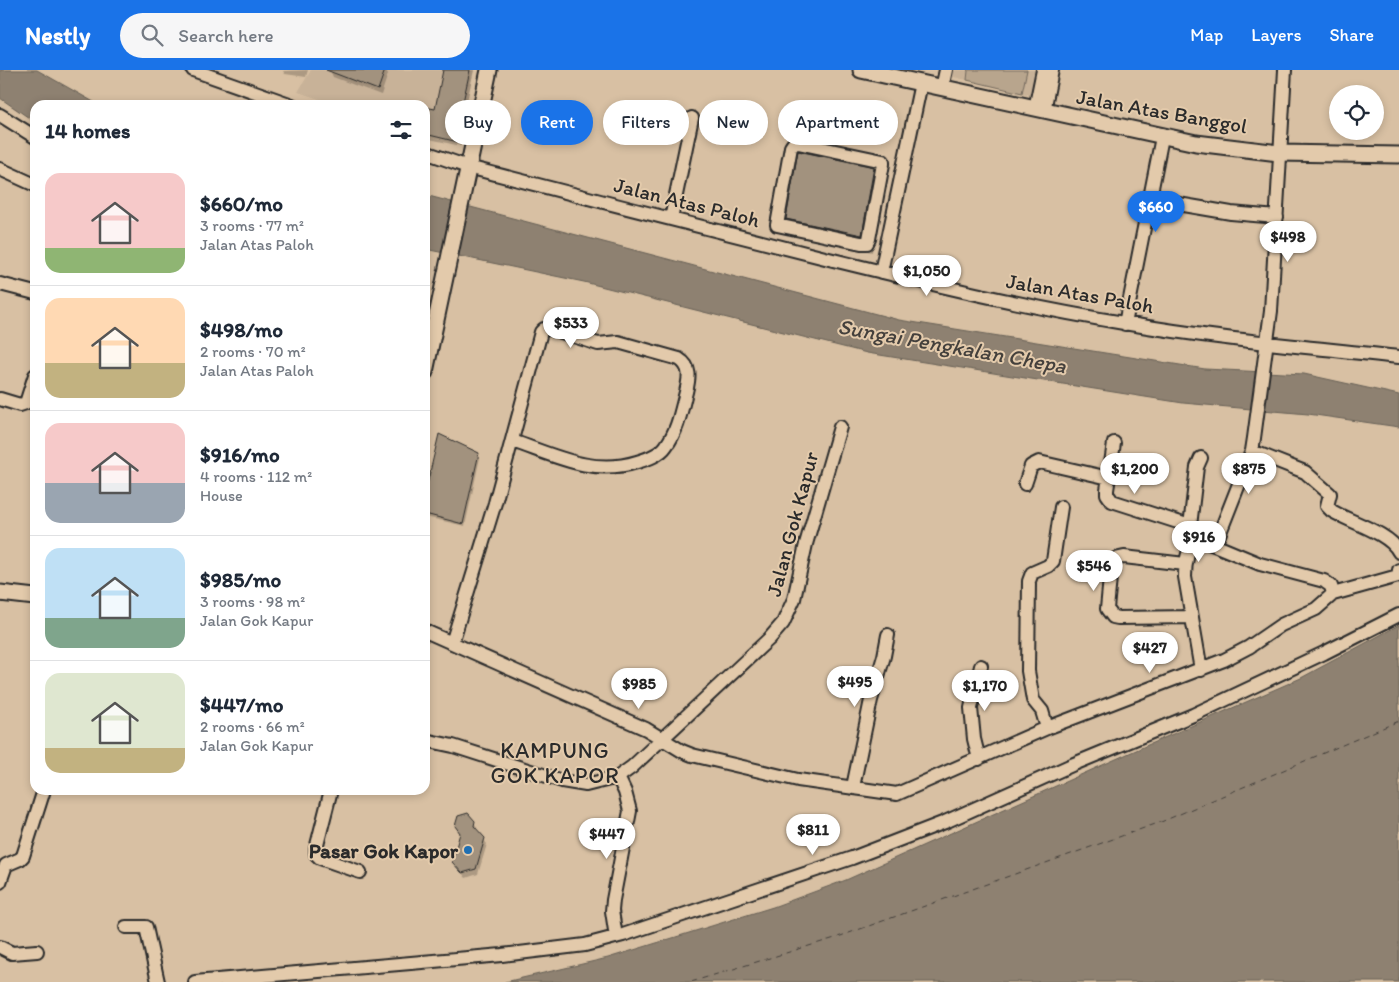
<!DOCTYPE html>
<html lang="en">
<head>
<meta charset="utf-8">
<style>
	:root { --surface:#fff; --page:#f6f6f7; --text:#1f2937; --muted:#747a83; --line:#e0e1e3; --accent:#1a73e8 }
	body { margin:0; font-family:Itim,sans-serif; background:var(--page); color:var(--text); height:100vh; display:flex; flex-direction:column; font-size:19px; white-space:nowrap }
	* { box-sizing:border-box; margin:0 }
	p { font-size:16px; color:var(--muted) }
	.icon { flex:none; width:28px; height:28px; fill:none; stroke:currentColor; stroke-width:2; stroke-linecap:round; stroke-linejoin:round }
	.map { position:relative; flex:1; overflow:hidden }
	.sheet { position:absolute; left:30px; top:30px; width:400px; height:695px; display:flex; flex-direction:column; background:var(--surface); border-radius:15px; box-shadow:0 2px 8px #0003 }
	.sheet>* { flex:none }
	.top-card { position:absolute; left:445px; top:30px; width:475px; height:45px; display:flex; gap:10px }
	.controls { position:absolute; left:1329px; top:15px; display:grid; gap:10px }
	.controls a { display:grid; place-items:center; width:55px; height:55px; border-radius:50%; background:var(--surface); box-shadow:0 2px 8px #0003; font-size:25px }
	.price { position:absolute; translate:-50% -42px; padding:0 11px; border-radius:18px; background:#fff; color:#222; font-size:16px; line-height:32px; filter:drop-shadow(0 1px 2px #0008) }
	.price::after { content:''; position:absolute; left:50%; top:30px; width:15px; height:11px; margin-left:-8px; background:inherit; clip-path:polygon(0 0,100% 0,50% 100%) }
	.price.active { background:var(--accent); color:#fff }
	ul { padding:0; list-style:none }
	li { display:flex; align-items:center; gap:15px; height:125px; padding:0 15px }
	li+li { border-top:1px solid var(--line) }
	li span { display:grid; place-items:center; flex:none; width:140px; height:100px; border-radius:15px; color:#555 }
	li>.icon { margin-inline-start:auto }
	span .icon { width:60px; height:60px; fill:#fffc; stroke-width:1 }
	li b { font-size:21px }
	h2 { display:flex; justify-content:space-between; align-items:center; height:60px; padding:0 15px; font-size:21px }
	.pill { padding:0 18px; border-radius:22px; background:var(--surface); box-shadow:0 2px 8px #0003; font-size:18px; line-height:45px }
	.pill.active { background:var(--accent); color:#fff }
	header { display:flex; align-items:center; gap:30px; box-sizing:border-box; height:70px; padding:0 25px; background:var(--accent); color:#fff }
	header strong { font-size:24px }
	nav { display:flex; gap:28px; margin-inline-start:auto; font-size:18px }
	.search { width:350px; height:45px; background:var(--page); display:flex; align-items:center; gap:12px; box-sizing:border-box; padding:0 18px; border-radius:28px; color:var(--muted); font-size:19px }
	.map>svg:first-child { display:block }
	.built { fill:#c8b298 }
	.green { fill:#b8a58d; stroke:#72685c }
	.water { fill:#8e8171; stroke:#665f55 }
	.shadow { fill:#0003 }
	.lines { fill:none; stroke-linecap:round; stroke-linejoin:round }
	.ferry { stroke:#44403c; stroke-width:1; stroke-dasharray:6 5; stroke-linecap:butt }
	.building { fill:#a2927e; stroke:#2b2b2b }
	.minor-casing { stroke:#2b2b2b; stroke-width:16 }
	.major-casing { stroke:#2b2b2b; stroke-width:19 }
	.minor { stroke:#e3caab; stroke-width:12 }
	.major { stroke:#e3caab; stroke-width:15 }
	.poi-dot { fill:#1f6fb2; stroke:#e3caab; stroke-width:2 }
	.labels { text-anchor:middle; dominant-baseline:central; stroke-width:4; stroke-linejoin:round; paint-order:stroke }
	.street-label { font-size:21px; fill:#2b2b2b; stroke:#e3caab }
	.poi-label { font-size:21px; font-weight:bold; fill:#2b2b2b; stroke:#e3caab; text-anchor:end }
	.water-label { font-size:22px; font-style:italic; fill:#44403c; stroke:#e3caab }
	.neighbourhood-label { font-size:22px; letter-spacing:1px; fill:#2b2b2b; stroke:#e3caab }
</style>
</head>
<body>
<header>
<strong>Nestly</strong>
<div class="search"><svg class="icon" aria-label="search" viewBox="0 0 24 24"><circle cx="10" cy="10" r="6"/><path d="M15 15l6 6"/></svg>Search here</div>
<nav><a>Map</a><a>Layers</a><a>Share</a></nav>
</header>
<div class="map">
<svg width="1399" height="912" viewBox="0 0 1399 912">
	<rect width="100%" height="100%" fill="#d8c0a3"/>
	<filter id="ink" filterUnits="userSpaceOnUse"><feTurbulence type="fractalNoise" baseFrequency=".02" numOctaves="2"/><feDisplacementMap in="SourceGraphic" scale="10" xChannelSelector="R" yChannelSelector="G"/><feConvolveMatrix kernelMatrix="1 2 1 2 8 2 1 2 1" color-interpolation-filters="sRGB"/></filter>
	<g filter="url(#ink)">
		<path class="built" d="M 311,0 L 474,0 L 458,72 L 425,64 L 425,35 L 337,35 L 298,22 Z
			M 938,0 L 1049,0 L 1043,28 L 937,3 Z"/>
		<path class="green" d="M 967,0 L 1027,0 L 1022,23 L 967,10 L 968,1 Z"/>
		<path class="water" d="M 0,0 L 37,0 L 99,35 L 35,35 L 35,52 L 0,28 Z
			M 425,125 L 899,250 L 1205,299 L 1304,304 L 1399,325 L 1399,357 L 1308,344 L 1183,333 L 867,283 L 584,212 L 425,179 Z
			M 1399,555 L 1399,912 L 505,912 L 608,888 L 773,837 L 846,810 L 1134,681 L 1301,608 Z"/>
		<path class="shadow" d="M 308,0 L 306,7 L 285,4 L 283,1 Z
			M 330,0 L 386,0 L 388,4 L 381,25 L 333,7 Z
			M 444,0 L 474,0 L 461,58 L 464,62 L 461,76 L 425,68 L 425,38 L 436,41 Z
			M 873,99 L 884,117 L 872,182 L 798,167 L 788,148 Z
			M 478,384 L 480,388 L 465,456 L 425,447 L 425,428 Z
			M 474,752 L 477,758 L 477,761 L 487,774 L 478,804 L 466,808 L 453,792 Z"/>
		<g class="lines">
			<path class="ferry" d="M 691,912 L 835,868 L 1161,752 L 1399,651"/>
		</g>
		<path class="building" d="M 326,0 L 385,0 L 378,20 Z
			M 443,0 L 470,0 L 458,55 L 462,56 L 458,72 L 425,64 L 425,37 L 435,39 Z
			M 798,81 L 874,97 L 862,165 L 786,149 Z
			M 439,364 L 479,383 L 463,454 L 425,444 L 425,423 Z
			M 468,743 L 475,751 L 474,756 L 485,768 L 476,799 L 462,803 L 452,792 L 460,763 L 455,756 L 458,746 Z"/>
		<g class="lines">
			<defs>
				<path id="minor" d="M 193,0 L 292,35
					M 942,18 L 946,0
					M 1035,39 L 1043,0
					M 1044,41 L 1052,0
					M 0,45 L 35,67
					M 798,73 L 883,91 L 883,94 L 869,169 L 867,173 L 861,173 L 777,155 L 791,77 L 793,74 Z
					M 425,82 L 468,97 C 588,128 709,159 829,189 C 927,213 1025,237 1124,253 C 1215,269 1307,277 1399,287
					M 0,99 L 35,115
					M 1149,129 L 1231,143 L 1277,147
					M 671,149 L 692,48
					M 881,202 L 921,13
					M 0,214 L 35,223
					M 1125,254 L 1162,67
					M 0,329 L 20,335 L 26,333 L 35,305
					M 1114,373 L 1107,420 L 1107,424 L 1112,431 L 1190,456
					M 1252,381 L 1305,402 L 1330,424 L 1327,436 L 1332,441 C 1350,452 1390,463 1399,482
					M 1201,388 L 1197,397 L 1190,456 L 1195,467 C 1188,481 1185,491 1185,507 L 1201,600
					M 1025,414 L 1031,396 L 1039,392 L 1109,408
					M 1215,475 L 1252,381 L 1254,368 L 1271,241 L 1285,0
					M 1185,494 L 1124,487 L 1115,489 L 1111,497 L 1107,539 L 1113,547 L 1118,548 L 1192,547
					M 1333,524 L 1398,506 L 1399,500
					M 425,561 L 646,659 L 682,681 L 692,685 L 798,710 L 897,724 L 1047,658 L 1224,590 L 1249,577 L 1281,555 L 1316,539 L 1333,524 L 1331,516 L 1324,511 L 1260,494 L 1195,467
					M 452,573 L 495,433 L 541,262 L 544,259 L 552,259 L 598,274 L 618,272 L 679,289 C 692,297 689,309 686,322 C 681,341 678,360 666,376 C 660,385 647,389 637,392 C 592,406 554,385 512,371
					M 1047,658 L 1042,641 L 1033,630 L 1028,601 L 1029,511 L 1032,503 L 1048,496 L 1053,491 L 1061,437
					M 425,670 L 453,676 L 562,711 L 586,715 L 618,707 L 632,697 L 770,568 L 783,553 L 794,529 L 806,474 L 840,357
					M 979,689 L 974,669 L 971,638 L 981,596
					M 853,717 L 871,630 L 884,586 L 888,565
					M 331,720 L 316,779 L 316,784 L 320,788 L 360,802
					M 0,812 L 6,795 L 20,789 L 23,786 L 44,720
					M 126,857 L 146,857 L 158,912
					M 616,867 L 612,841 L 613,830 L 630,741 L 625,722 L 618,707
					M 0,877 L 12,883 L 37,881
					M 195,912 L 502,885 L 585,875 L 623,865 L 852,788 L 945,752 L 1074,694 L 1193,645 L 1324,583 L 1399,545"/>
				<path id="major" d="M 861,0 L 1196,73 L 1279,83 L 1399,85
					M 425,302 L 489,0
					M 0,523 L 35,527"/>
			</defs>
			<use href="#minor" class="minor-casing"/>
			<use href="#major" class="major-casing"/>
			<use href="#minor" class="minor"/>
			<use href="#major" class="major"/>
		</g>
	</g>
	<circle class="poi-dot" cx="468" cy="780" r="5"/>
	<g class="labels">
		<g class="street-label">
			<text transform="translate(1162 41) rotate(10)">Jalan Atas Banggol</text>
			<text transform="translate(687 132) rotate(14)">Jalan Atas Paloh</text>
			<text transform="translate(1080 223) rotate(10)">Jalan Atas Paloh</text>
			<text transform="translate(792 454) rotate(-75)">Jalan Gok Kapur</text>
		</g>
		<g class="poi-label">
			<text x="458" y="780">Pasar Gok Kapor</text>
		</g>
		<g class="water-label">
			<text transform="translate(952 276) rotate(10)">Sungai Pengkalan Chepa</text>
		</g>
		<g class="neighbourhood-label">
			<text x="555" y="680">KAMPUNG<tspan x="555" dy="25">GOK KAPOR</tspan></text>
		</g>
	</g>
</svg>
<div class="controls">
<a><svg class="icon" aria-label="locate" viewBox="0 0 24 24"><circle cx="12" cy="12" r="6"/><path d="M12 2v4M12 18v4M2 12h4M18 12h4"/></svg></a>
</div>
<b class="price active" style="left:1156px;top:163px">$660</b>
<b class="price" style="left:1288px;top:193px">$498</b>
<b class="price" style="left:927px;top:227px">$1,050</b>
<b class="price" style="left:571px;top:279px">$533</b>
<b class="price" style="left:1135px;top:425px">$1,200</b>
<b class="price" style="left:1249px;top:425px">$875</b>
<b class="price" style="left:1199px;top:493px">$916</b>
<b class="price" style="left:1094px;top:522px">$546</b>
<b class="price" style="left:1150px;top:604px">$427</b>
<b class="price" style="left:855px;top:638px">$495</b>
<b class="price" style="left:639px;top:640px">$985</b>
<b class="price" style="left:985px;top:642px">$1,170</b>
<b class="price" style="left:813px;top:786px">$811</b>
<b class="price" style="left:607px;top:790px">$447</b>
<div class="top-card">
<a class="pill">Buy</a>
<a class="pill active">Rent</a>
<a class="pill">Filters</a>
<a class="pill">New</a>
<a class="pill">Apartment</a>
</div>
<section class="sheet">
<h2>14 homes<svg class="icon" aria-label="filters" viewBox="0 0 24 24"><path d="M4 7h16M4 17h16"/><circle cx="9" cy="7" r="2"/><circle cx="15" cy="17" r="2"/></svg></h2>
<ul>
<li><span style="background:linear-gradient(#f6c9c9 75%,#8fb573 0)"><svg class="icon" aria-label="home" viewBox="0 0 24 24"><path d="M3 11l9-7 9 7M6 9v11h12V9"/></svg></span><div><b>$660/mo</b><p>3 rooms · 77 m²</p><p>Jalan Atas Paloh</p></div></li>
<li><span style="background:linear-gradient(#ffd9b3 65%,#c2b280 0)"><svg class="icon" aria-label="home" viewBox="0 0 24 24"><path d="M3 11l9-7 9 7M6 9v11h12V9"/></svg></span><div><b>$498/mo</b><p>2 rooms · 70 m²</p><p>Jalan Atas Paloh</p></div></li>
<li><span style="background:linear-gradient(#f6c9c9 60%,#9aa5b1 0)"><svg class="icon" aria-label="home" viewBox="0 0 24 24"><path d="M3 11l9-7 9 7M6 9v11h12V9"/></svg></span><div><b>$916/mo</b><p>4 rooms · 112 m²</p><p>House</p></div></li>
<li><span style="background:linear-gradient(#bfe0f5 70%,#7fa58c 0)"><svg class="icon" aria-label="home" viewBox="0 0 24 24"><path d="M3 11l9-7 9 7M6 9v11h12V9"/></svg></span><div><b>$985/mo</b><p>3 rooms · 98 m²</p><p>Jalan Gok Kapur</p></div></li>
<li><span style="background:linear-gradient(#dfe7d0 75%,#c2b280 0)"><svg class="icon" aria-label="home" viewBox="0 0 24 24"><path d="M3 11l9-7 9 7M6 9v11h12V9"/></svg></span><div><b>$447/mo</b><p>2 rooms · 66 m²</p><p>Jalan Gok Kapur</p></div></li>
</ul>
</section>
</div>
</body>
</html>
